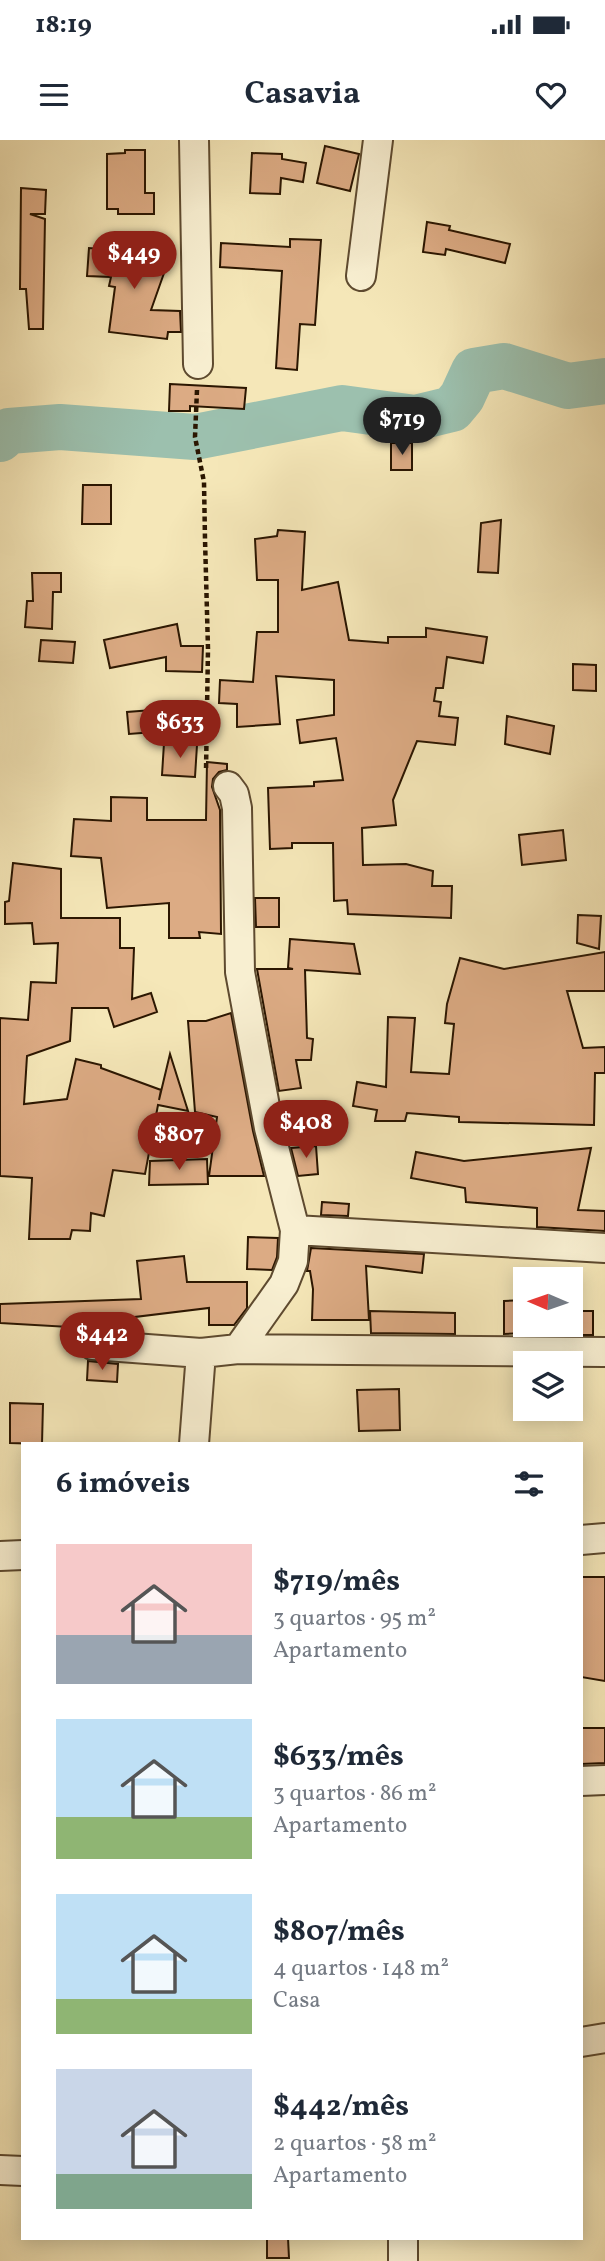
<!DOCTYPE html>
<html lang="pt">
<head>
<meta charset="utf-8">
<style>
	:root { --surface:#fff; --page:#f6f6f7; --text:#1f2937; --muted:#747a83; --accent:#8f2418 }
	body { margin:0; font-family:Vollkorn,serif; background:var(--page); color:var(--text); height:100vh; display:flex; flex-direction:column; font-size:26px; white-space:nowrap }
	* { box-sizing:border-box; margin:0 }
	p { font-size:23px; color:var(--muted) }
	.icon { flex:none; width:38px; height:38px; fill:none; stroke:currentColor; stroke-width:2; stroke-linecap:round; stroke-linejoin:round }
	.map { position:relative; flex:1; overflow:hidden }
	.details { position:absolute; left:21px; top:1302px; width:562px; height:798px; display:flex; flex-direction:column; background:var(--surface); border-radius:0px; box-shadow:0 4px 18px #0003 }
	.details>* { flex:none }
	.needle { width:46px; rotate:272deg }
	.fabs { position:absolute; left:513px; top:1127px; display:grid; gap:14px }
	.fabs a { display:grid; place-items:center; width:70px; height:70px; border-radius:0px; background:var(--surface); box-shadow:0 4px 18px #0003; font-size:35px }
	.price { position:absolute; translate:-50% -60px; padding:0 16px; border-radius:24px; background:var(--accent); color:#fff; font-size:23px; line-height:46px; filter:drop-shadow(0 2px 4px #0008) }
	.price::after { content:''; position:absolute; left:50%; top:42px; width:21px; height:16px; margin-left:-10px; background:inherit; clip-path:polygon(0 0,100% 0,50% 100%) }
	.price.on { background:#222; color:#fff }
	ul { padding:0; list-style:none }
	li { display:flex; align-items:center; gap:21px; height:175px; padding:0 35px }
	li span { display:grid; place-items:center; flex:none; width:196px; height:140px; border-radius:0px; color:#555 }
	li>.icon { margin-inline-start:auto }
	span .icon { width:84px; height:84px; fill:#fffc; stroke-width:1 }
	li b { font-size:30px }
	h2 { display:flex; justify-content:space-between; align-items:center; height:84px; padding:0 35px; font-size:30px }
	.status { display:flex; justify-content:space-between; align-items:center; height:49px; padding:0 35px; background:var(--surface); direction:ltr }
	.status svg { height:19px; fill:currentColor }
	header { display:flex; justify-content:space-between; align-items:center; height:91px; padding:0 35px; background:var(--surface); font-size:32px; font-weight:700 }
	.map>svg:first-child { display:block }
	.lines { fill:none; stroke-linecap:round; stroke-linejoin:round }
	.river { stroke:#9cc0ae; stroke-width:46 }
	.building { fill:#dcab84; stroke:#2b1601; stroke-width:2 }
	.minor-casing { stroke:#5e4a2f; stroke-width:32 }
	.path { stroke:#2b1601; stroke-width:4.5; stroke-dasharray:5 3.5; stroke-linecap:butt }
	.minor { stroke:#f8efd1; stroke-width:28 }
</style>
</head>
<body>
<div class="status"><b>18:19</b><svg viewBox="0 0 49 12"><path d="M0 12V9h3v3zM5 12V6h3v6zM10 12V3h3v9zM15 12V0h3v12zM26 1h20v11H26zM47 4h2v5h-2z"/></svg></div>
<header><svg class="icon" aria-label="menu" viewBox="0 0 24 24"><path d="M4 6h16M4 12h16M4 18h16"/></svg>Casavia<svg class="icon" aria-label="heart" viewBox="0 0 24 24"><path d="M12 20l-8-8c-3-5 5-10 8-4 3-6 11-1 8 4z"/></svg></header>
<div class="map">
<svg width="605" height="2121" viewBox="0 0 605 2121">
	<rect width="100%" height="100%" fill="#f5e7b8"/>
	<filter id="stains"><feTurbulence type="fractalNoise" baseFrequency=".00286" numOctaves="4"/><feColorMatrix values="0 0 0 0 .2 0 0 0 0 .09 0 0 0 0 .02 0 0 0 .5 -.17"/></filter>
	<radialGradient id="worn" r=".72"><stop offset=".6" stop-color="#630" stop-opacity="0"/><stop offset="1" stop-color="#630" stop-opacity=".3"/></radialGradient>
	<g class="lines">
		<path class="river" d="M 0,299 L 9,291 L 60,287 L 195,297 L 342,268 L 415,278 L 452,269 L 462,257 L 474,231 L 504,226 L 568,246 L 605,241"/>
	</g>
	<path class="building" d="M 325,6 L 359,14 L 350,51 L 317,43 Z
		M 125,10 L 145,10 L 145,53 L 154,53 L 154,74 L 118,74 L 118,69 L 107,69 L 107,14 L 125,13 Z
		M 252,13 L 282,14 L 282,19 L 306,23 L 303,42 L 281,38 L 280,54 L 250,53 Z
		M 21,48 L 46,50 L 45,74 L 30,74 L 45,79 L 43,189 L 29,189 L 26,149 L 20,149 Z
		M 427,82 L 450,86 L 449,90 L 510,104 L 505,123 L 446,109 L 445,115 L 423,112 Z
		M 290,99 L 321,100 L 315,185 L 300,184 L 297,230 L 276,228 L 282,131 L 220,127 L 221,103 L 290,107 Z
		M 117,102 L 169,119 L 151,170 L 180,171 L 181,192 L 168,192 L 167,199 L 109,192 L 115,147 L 109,146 L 111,137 L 87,136 L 89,108 L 116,110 Z
		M 170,244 L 246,248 L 244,269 L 190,266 L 190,271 L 169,271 Z
		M 391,303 L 412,303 L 412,330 L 391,330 Z
		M 83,345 L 111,345 L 111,384 L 82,384 Z
		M 501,380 L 498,433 L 478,432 L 481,383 Z
		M 278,390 L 305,392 L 302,450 L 338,442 L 349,500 L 388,503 L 388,497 L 426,497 L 426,488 L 487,497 L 483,523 L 447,517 L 443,548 L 436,548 L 434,561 L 441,562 L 439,576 L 458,578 L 455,605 L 417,601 L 393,660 L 396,685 L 362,688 L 363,725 L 406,724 L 433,731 L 432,746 L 452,746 L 451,778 L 348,774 L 347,760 L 334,761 L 333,703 L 292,703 L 292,708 L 270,709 L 268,648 L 314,646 L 314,642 L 343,640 L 336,598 L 300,603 L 297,580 L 334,575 L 334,540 L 276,536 L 280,584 L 237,587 L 237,564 L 219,563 L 220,540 L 253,542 L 257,492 L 278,492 L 278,440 L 257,440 L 255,399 L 277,396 Z
		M 32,433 L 61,433 L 61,452 L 53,452 L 52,489 L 25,487 L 27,461 L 33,461 Z
		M 177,484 L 181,506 L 203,506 L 202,532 L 166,531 L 166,517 L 110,528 L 104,500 Z
		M 41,500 L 75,502 L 73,523 L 39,521 Z
		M 573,524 L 596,525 L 596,551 L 573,550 Z
		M 152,570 L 154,592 L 129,594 L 127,572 Z
		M 507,576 L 554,586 L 550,614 L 505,604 Z
		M 164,603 L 197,605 L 195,637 L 162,635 Z
		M 207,622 L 227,624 L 227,630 L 219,632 L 213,639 L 212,647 L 220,670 L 221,794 L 199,792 L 200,798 L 169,798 L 169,763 L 107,768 L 101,718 L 71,716 L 74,679 L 111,681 L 111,657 L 147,658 L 147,680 L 206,680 Z
		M 563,690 L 566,720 L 522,725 L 519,695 Z
		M 13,723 L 61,729 L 61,778 L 120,778 L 120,808 L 134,808 L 132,859 L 151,853 L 157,872 L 114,887 L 108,868 L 72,868 L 70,901 L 27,916 L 24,964 L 67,959 L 76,919 L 101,925 L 101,928 L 161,950 L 159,960 L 170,914 L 188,971 L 158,965 L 145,1034 L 113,1030 L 104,1076 L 91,1073 L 90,1091 L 72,1090 L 70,1099 L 29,1099 L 32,1038 L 0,1036 L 0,878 L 28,880 L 31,842 L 56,843 L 58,803 L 34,804 L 32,783 L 5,784 L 5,762 L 9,761 Z
		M 255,758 L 279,758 L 279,787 L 256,787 Z
		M 578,775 L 601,776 L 599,809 L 577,803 Z
		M 290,799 L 354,804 L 360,834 L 305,830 L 307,898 L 313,899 L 311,920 L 296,920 L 301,948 L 279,951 L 257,829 L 293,829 L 288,828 Z
		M 605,812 L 605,851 L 567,851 L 583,908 L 605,907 L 605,933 L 595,933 L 594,985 L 459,982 L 459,977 L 407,973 L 405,981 L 375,981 L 377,970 L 353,966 L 357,942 L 386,947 L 388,877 L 415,878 L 411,932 L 449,934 L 454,884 L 445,883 L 447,864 L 460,818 L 504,829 Z
		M 231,873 L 253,991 L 264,1036 L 209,1036 L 217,977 L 195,972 L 188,881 L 206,881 Z
		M 316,1006 L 318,1034 L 298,1036 L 291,1008 Z
		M 591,1008 L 578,1070 L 605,1071 L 605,1091 L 537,1087 L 537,1068 L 466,1062 L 465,1048 L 411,1038 L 416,1012 L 464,1021 Z
		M 207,1019 L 208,1044 L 149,1045 L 150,1021 Z
		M 322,1062 L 349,1064 L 348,1076 L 321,1075 Z
		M 248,1097 L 278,1098 L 277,1117 L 272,1130 L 247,1129 Z
		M 311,1108 L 424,1114 L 422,1133 L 366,1126 L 369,1180 L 312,1180 L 313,1149 L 310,1131 L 307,1131 Z
		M 184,1116 L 187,1142 L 247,1142 L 247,1168 L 234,1185 L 209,1185 L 209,1168 L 127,1178 L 127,1187 L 121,1187 L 121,1190 L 0,1183 L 0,1164 L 141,1159 L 137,1121 Z
		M 525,1160 L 525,1193 L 504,1194 L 504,1161 Z
		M 370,1171 L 455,1173 L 455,1194 L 371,1193 Z
		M 570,1171 L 593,1171 L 593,1195 L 570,1195 Z
		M 88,1221 L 118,1224 L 117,1242 L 87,1240 Z
		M 399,1249 L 400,1290 L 359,1291 L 357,1250 Z
		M 10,1263 L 43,1264 L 42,1304 L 10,1303 Z
		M 581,1437 L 605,1437 L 605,1541 L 581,1537 Z
		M 581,1588 L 605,1588 L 605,1623 L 581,1624 Z
		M 267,2098 L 288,2098 L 289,2118 L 267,2118 Z"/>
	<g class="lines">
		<defs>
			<path id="minor" d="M 194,0 L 198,224
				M 361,136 L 378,0
				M 228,646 L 234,654 L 237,668 L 240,832 L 269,988 L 295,1090
				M 93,1205 L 201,1213 L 238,1209 L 605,1212
				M 238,1209 L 284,1144 L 293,1121 L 295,1090 L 605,1108
				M 194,1304 L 201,1213
				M 581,1400 L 605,1398
				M 0,1416 L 23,1415
				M 581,1641 L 605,1640
				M 581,1902 L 605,1898
				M 0,2030 L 23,2031
				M 403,2121 L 403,2098"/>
		</defs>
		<use href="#minor" class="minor-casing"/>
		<path class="path" d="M 197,250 L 195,297 L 204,342 L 205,399 L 208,509 L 206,631"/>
		<use href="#minor" class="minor"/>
	</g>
	<rect width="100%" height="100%" filter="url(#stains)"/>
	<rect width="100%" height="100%" fill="url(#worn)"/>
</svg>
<div class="fabs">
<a><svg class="needle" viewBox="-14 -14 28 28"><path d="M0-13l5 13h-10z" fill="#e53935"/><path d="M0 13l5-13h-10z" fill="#747a83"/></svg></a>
<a><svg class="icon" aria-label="layers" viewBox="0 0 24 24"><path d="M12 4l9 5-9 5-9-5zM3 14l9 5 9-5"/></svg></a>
</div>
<b class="price" style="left:134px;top:151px">$449</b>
<b class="price on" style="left:402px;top:317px">$719</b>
<b class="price" style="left:180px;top:620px">$633</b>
<b class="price" style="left:306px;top:1020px">$408</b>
<b class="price" style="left:179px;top:1032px">$807</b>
<b class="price" style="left:102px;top:1232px">$442</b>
<section class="details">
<h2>6 imóveis<svg class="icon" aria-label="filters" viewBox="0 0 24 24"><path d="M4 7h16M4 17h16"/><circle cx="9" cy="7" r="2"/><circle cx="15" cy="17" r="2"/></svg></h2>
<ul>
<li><span style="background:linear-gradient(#f6c9c9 65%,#9aa5b1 0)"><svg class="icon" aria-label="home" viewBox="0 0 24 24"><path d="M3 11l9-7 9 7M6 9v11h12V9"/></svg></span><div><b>$719/mês</b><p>3 quartos · 95 m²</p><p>Apartamento</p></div></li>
<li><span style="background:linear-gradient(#bfe0f5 70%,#8fb573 0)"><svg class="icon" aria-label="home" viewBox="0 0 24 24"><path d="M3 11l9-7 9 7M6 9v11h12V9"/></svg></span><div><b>$633/mês</b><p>3 quartos · 86 m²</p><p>Apartamento</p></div></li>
<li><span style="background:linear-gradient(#bfe0f5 75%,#8fb573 0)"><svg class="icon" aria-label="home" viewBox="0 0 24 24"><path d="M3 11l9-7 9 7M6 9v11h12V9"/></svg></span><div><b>$807/mês</b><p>4 quartos · 148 m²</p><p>Casa</p></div></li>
<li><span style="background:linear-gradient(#c9d6e8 75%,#7fa58c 0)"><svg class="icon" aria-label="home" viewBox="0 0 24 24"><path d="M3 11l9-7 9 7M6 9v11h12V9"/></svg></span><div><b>$442/mês</b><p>2 quartos · 58 m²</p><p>Apartamento</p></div></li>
</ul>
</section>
</div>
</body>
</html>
